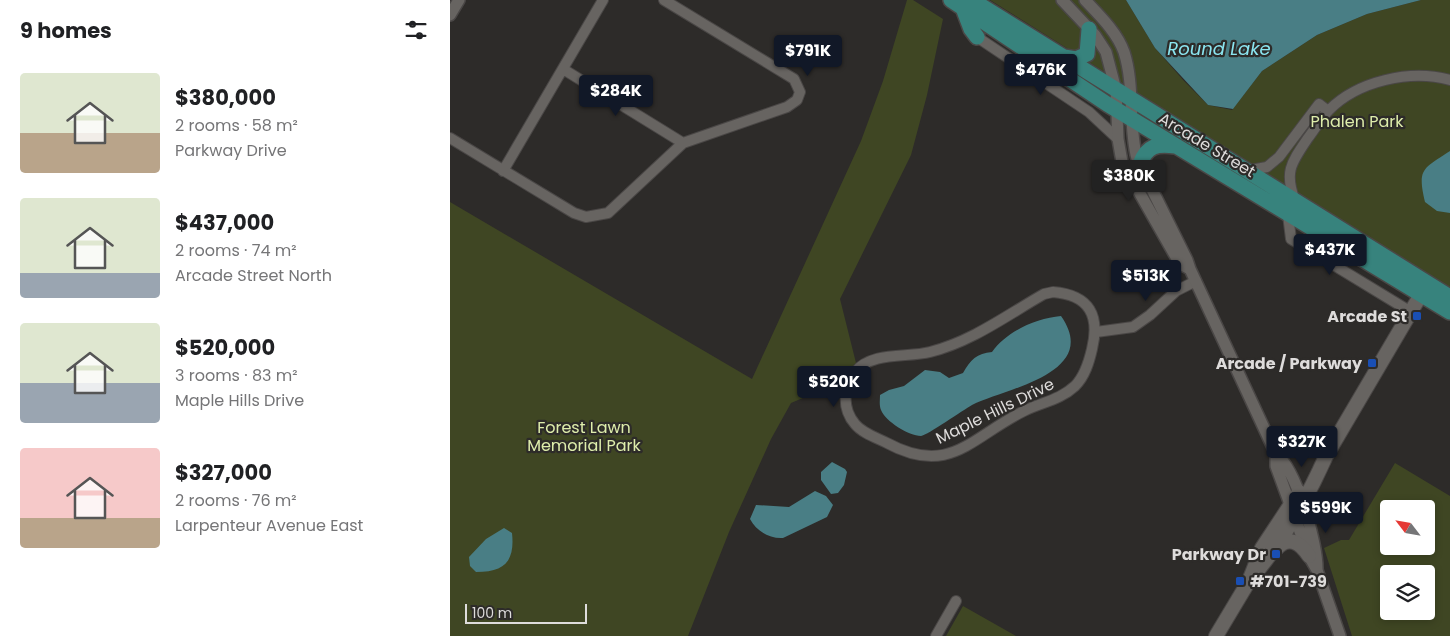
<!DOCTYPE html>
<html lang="en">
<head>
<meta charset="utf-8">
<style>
	:root { --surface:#fff; --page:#f6f6f6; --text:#202124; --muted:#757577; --accent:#111827 }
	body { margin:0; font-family:Poppins,sans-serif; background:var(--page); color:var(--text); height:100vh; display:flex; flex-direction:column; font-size:19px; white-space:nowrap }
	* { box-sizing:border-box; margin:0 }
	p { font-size:16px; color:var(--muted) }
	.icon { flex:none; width:28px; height:28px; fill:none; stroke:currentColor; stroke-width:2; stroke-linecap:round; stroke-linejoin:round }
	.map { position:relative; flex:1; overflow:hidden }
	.sheet { display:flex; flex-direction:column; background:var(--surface); width:450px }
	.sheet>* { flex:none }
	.needle { width:32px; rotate:301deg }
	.fabs { position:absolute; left:930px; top:500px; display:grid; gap:10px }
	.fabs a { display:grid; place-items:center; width:55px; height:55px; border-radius:5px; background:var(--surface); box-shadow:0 2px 8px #0003; font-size:25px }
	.scale { position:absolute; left:15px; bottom:12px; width:122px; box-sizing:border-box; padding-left:5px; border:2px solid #dedcdb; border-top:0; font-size:14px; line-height:18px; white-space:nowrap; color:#dedcdb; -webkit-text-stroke:4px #2d2b29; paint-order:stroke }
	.price { position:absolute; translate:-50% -42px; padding:0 11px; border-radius:5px; background:var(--accent); color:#fff; font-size:16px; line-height:32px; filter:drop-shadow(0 1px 2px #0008) }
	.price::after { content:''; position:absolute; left:50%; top:30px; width:15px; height:11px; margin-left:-8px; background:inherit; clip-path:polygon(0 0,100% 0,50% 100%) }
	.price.selected { background:#222; color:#fff }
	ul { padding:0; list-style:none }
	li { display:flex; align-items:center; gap:15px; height:125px; padding:0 20px }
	li span { display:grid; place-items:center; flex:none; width:140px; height:100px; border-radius:5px; color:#555 }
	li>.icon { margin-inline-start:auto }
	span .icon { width:60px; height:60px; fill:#fffc; stroke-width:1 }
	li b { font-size:21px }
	h2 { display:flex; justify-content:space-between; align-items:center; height:60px; padding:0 20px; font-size:21px }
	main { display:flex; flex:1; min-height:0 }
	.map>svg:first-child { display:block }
	.green { fill:#3f4623; fill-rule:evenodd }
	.water { fill:#497e85 }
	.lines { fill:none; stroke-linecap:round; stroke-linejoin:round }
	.minor-casing { stroke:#4a4746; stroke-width:12 }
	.tertiary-casing { stroke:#4a4746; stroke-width:14 }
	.secondary-casing { stroke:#4a4746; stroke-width:16 }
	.primary-casing { stroke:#4a4746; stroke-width:18 }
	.minor { stroke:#676461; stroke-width:10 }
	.tertiary { stroke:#676461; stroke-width:11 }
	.secondary { stroke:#676461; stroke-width:14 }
	.primary { stroke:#37837d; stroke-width:15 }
	.transit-dot { fill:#1a4fb4; stroke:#2d2b29; stroke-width:2 }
	.labels { text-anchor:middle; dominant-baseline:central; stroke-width:4.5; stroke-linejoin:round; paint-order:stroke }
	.park-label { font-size:16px; fill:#deedab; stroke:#2d2b29 }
	.street-label { font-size:16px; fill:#dedcdb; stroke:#2d2b29 }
	.poi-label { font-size:16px; font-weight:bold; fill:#dedcdb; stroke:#2d2b29; text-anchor:end }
	.water-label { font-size:18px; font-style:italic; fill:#8be5f0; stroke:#2d2b29 }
</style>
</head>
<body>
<main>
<section class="sheet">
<h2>9 homes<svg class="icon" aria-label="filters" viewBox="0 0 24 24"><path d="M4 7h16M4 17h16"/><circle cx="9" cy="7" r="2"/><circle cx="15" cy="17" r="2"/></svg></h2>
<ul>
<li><span style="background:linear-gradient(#dfe7d0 60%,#b9a48a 0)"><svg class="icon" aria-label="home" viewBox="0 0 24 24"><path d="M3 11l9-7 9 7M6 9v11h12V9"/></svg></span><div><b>$380,000</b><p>2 rooms · 58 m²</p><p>Parkway Drive</p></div></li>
<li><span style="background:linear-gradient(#dfe7d0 75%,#9aa5b1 0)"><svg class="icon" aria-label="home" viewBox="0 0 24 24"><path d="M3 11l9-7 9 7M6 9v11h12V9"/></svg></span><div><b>$437,000</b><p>2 rooms · 74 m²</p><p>Arcade Street North</p></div></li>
<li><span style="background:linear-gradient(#dfe7d0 60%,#9aa5b1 0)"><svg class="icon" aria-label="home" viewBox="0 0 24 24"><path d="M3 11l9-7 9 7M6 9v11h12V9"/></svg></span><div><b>$520,000</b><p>3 rooms · 83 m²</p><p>Maple Hills Drive</p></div></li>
<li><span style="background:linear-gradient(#f6c9c9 70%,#b9a48a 0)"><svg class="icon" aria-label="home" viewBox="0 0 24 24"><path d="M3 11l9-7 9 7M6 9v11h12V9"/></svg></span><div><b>$327,000</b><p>2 rooms · 76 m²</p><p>Larpenteur Avenue East</p></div></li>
</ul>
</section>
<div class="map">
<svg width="1000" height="636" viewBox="0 0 1000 636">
	<rect width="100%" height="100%" fill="#2d2b29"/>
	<path class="green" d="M 457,0 L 463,0 L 493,19 L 477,95 L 461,155 L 390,299 L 406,363 L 393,381 L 341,403 L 321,439 L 279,532 L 238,636 L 0,636 L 0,202 L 302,379 L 411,141 L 433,81 Z
		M 540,0 L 676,0 L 705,48 L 734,81 L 758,105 L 782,110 L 812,71 L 867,35 L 917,14 L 971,0 L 1000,0 L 1000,289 Z
		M 945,463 L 1000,496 L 1000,636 L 902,636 L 874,548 L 891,540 L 899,540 ZM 939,509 L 976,509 L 976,546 L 939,546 ZM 939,574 L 976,574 L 976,611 L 939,611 Z
		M 513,606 L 566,636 L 496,636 Z"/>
	<path class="water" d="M 676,0 L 971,0 L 917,14 L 867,35 L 812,71 L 783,109 L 758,105 L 705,48 Z
		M 1000,151 L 1000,213 L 987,211 L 975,202 C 967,168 973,169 1000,151 Z
		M 611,316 C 651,373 557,388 522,405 C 513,410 478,435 471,436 C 459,436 435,421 431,410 C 429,405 430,400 430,395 L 439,390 L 454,386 L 475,370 L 490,372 L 499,378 L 513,373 C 520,360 527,353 542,352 C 556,332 586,318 611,316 Z
		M 382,462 L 395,469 L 397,472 L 394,485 L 388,493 L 381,494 L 371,480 L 371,472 Z
		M 365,491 L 376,496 L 383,505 L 377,517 L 333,538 C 320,539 306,531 300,519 L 306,505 L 339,507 Z
		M 54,528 L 62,533 C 65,561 55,572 26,572 L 20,566 L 19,557 L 36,539 Z"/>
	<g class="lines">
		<defs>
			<path id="minor" d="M 527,37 L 639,112 L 668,139
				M 113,69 L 233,143
				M 0,138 L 124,213 L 136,217 L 158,213 L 233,143 L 337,107 L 347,100 L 350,92 L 344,79 L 214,0
				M 53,171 L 153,0
				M 795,171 L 817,167 L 829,157 L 869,104 L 878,111
				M 845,201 C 834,172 841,163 858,138 C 865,129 871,118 879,110 C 908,81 960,69 1000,80
				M 838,215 L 841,239 L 961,312
				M 603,292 C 640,295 650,316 642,349 C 639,362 635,376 625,386 C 610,400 592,402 574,411 C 521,437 500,477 437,443 C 427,438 412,433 405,424 C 392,409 393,387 405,372 C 422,351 457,358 480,352 C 523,341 557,315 594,294 Z
				M 646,332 L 683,327 L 700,315 L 726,291 L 746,281
				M 486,636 L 506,601"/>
			<path id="tertiary" d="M 612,0 L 645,35 L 656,52 L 666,90 L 668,139 L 672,162 L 730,264 L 740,269
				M 635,0 C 649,15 667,32 674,52 C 685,86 678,124 687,159 L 737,260 L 740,269 L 826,454 L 826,466 L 859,556 L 867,570 L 890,636
				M 0,15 L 9,0
				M 826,454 C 846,469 868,544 867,570"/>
			<path id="secondary" d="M 826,549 C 838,535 850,542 859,556
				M 799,581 C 831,544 856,501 876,456 L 976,286
				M 766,636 L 799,581 L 812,548 L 849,492"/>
			<path id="primary" d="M 501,0 L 657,104 L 1000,312
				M 522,0 L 1000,297
				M 513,8 L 521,29 L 527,37
				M 614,57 L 626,59 L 637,54 L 639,29
				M 690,164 C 697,145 707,144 725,146"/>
		</defs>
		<use href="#minor" class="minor-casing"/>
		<use href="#tertiary" class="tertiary-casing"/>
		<use href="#secondary" class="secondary-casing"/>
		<use href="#primary" class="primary-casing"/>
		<use href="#minor" class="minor"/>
		<use href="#tertiary" class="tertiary"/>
		<use href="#secondary" class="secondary"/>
		<use href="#primary" class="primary"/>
	</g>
	<g class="transit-dot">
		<rect x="962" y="311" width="10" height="10" rx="2.5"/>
		<rect x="917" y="358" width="10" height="10" rx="2.5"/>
		<rect x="821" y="549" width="10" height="10" rx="2.5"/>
		<rect x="785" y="576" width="10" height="10" rx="2.5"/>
	</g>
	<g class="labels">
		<g class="park-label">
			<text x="907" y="121">Phalen Park</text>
			<text x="134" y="427">Forest Lawn<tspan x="134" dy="18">Memorial Park</tspan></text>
		</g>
		<g class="street-label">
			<text transform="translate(757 145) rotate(31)">Arcade Street</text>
			<text transform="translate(545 411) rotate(-26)">Maple Hills Drive</text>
		</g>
		<g class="poi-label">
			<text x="957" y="316">Arcade St</text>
			<text x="912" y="363">Arcade / Parkway</text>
			<text x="816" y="554">Parkway Dr</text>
			<text x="800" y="581" text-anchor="start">#701-739</text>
		</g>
		<g class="water-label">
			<text x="769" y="48">Round Lake</text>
		</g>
	</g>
</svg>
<div class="fabs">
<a><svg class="needle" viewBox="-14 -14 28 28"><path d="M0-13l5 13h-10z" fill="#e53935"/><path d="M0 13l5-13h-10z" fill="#757577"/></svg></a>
<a><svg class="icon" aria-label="layers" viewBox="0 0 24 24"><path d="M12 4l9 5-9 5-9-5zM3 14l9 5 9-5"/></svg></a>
</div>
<div class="scale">100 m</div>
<b class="price" style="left:358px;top:77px">$791K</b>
<b class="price" style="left:591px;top:96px">$476K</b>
<b class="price" style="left:166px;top:117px">$284K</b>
<b class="price selected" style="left:679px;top:202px">$380K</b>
<b class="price" style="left:880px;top:276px">$437K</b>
<b class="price" style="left:696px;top:302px">$513K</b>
<b class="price" style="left:384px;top:408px">$520K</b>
<b class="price" style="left:852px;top:468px">$327K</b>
<b class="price" style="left:876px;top:534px">$599K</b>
</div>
</main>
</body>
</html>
